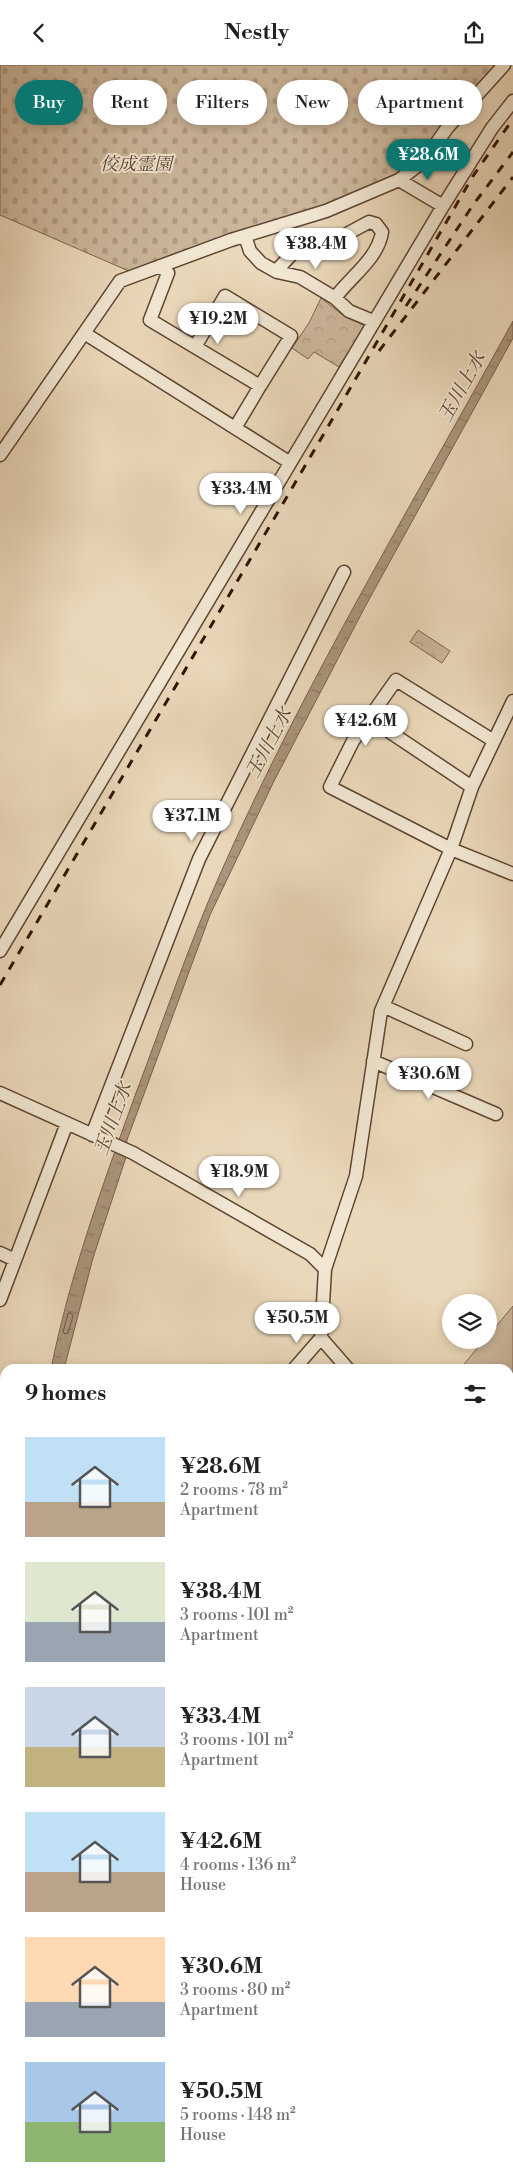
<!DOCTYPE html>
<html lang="en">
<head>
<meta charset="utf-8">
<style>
	:root { --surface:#fff; --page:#f2f2f2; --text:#202124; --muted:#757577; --accent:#0f766e }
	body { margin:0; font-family:"Libre Bodoni","Noto Serif JP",serif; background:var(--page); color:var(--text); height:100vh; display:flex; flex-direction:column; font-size:19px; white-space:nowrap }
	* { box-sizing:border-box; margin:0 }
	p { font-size:16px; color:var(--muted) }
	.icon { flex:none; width:28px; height:28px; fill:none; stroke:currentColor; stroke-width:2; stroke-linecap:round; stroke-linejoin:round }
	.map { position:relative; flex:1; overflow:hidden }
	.panel { position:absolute; left:0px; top:1299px; width:514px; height:821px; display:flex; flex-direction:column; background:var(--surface); border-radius:15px 15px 0 0; box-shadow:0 2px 8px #0003 }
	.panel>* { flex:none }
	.hud { position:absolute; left:15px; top:15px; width:484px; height:45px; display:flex; gap:10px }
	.buttons { position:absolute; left:442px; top:1229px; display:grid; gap:10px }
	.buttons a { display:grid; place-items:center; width:55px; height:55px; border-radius:50%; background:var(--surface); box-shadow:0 2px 8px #0003; font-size:25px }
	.price { position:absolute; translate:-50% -42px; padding:0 11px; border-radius:18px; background:#fff; color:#222; font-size:16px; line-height:32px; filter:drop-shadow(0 1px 2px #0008) }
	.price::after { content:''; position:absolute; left:50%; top:30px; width:15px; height:11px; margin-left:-8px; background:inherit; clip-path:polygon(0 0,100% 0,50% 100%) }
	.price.selected { background:var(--accent); color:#fff }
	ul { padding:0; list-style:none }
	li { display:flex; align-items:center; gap:15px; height:125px; padding:0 25px }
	li span { display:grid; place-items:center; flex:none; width:140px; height:100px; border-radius:0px; color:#555 }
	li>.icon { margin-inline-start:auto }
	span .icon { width:60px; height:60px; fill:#fffc; stroke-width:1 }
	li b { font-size:21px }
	h2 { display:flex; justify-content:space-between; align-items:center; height:60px; padding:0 25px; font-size:21px }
	.chip { padding:0 18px; border-radius:22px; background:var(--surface); box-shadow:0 2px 8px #0003; font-size:18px; line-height:45px }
	.chip.selected { background:var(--accent); color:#fff }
	header { display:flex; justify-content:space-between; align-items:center; height:65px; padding:0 25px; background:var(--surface); font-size:22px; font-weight:700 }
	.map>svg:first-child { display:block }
	.forest { fill:url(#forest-crowns); stroke:#7e6450 }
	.cemetery { fill:url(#cemetery-stones); stroke:#7e6450 }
	.pitch { fill:#cbb69b; stroke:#7e6450 }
	.water { fill:url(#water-ripples); stroke:#7a614c }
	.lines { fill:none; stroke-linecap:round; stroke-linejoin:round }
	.shore { stroke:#6e5440; stroke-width:1 }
	.minor-casing { stroke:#5f4432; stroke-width:15 }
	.minor { stroke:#f1e6d2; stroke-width:12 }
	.rail { stroke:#311204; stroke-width:3; stroke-dasharray:9 9; stroke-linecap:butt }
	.labels { text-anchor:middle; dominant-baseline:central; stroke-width:4; stroke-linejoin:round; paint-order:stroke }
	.park-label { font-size:18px; font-style:italic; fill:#5f4331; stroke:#f1e6d2 }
	.water-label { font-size:19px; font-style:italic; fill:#624634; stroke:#f1e6d2 }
</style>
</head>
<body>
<header><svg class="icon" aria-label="back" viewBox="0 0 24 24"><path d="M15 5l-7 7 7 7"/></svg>Nestly<svg class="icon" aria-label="share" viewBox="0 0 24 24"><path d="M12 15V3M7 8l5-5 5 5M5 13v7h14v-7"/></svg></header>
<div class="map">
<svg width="513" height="2119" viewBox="0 0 513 2119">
	<defs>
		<pattern id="forest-crowns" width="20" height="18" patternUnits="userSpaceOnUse" patternTransform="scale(1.25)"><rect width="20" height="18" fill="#cbb69b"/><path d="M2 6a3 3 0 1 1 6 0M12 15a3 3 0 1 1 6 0" fill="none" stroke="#af9b84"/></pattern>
		<pattern id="cemetery-stones" width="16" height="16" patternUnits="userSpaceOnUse" patternTransform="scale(1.25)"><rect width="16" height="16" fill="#cbb69b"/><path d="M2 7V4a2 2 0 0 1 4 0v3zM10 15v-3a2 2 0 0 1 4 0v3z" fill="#af9b84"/></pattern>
		<pattern id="water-ripples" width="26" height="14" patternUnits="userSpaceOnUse" patternTransform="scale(1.25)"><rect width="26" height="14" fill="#ab957c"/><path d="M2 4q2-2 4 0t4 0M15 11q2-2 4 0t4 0" fill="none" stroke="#8c7863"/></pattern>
	</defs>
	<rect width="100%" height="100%" fill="#ead8ba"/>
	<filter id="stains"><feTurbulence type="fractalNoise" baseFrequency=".004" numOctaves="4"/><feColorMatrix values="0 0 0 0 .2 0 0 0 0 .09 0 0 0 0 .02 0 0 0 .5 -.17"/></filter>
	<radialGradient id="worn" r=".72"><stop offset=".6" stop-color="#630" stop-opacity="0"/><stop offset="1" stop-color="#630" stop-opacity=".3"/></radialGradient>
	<path class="forest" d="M 321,233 L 344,251 L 365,261 L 339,302 L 314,287 L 308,294 L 292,283 L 309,258 Z
		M 418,565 L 450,586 L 442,598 L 410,577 Z"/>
	<path class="cemetery" d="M 0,0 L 498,0 L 442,59 L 420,92 L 397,110 L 324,142 L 131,207 L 0,150 Z"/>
	<path class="pitch" d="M 513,1241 L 513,1361 L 509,1357 L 509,1304 L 460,1304 L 484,1275 L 489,1275 L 489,1270 Z
		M 313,2115 L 482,2115 L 486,2119 L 310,2119 Z"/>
	<path class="water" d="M 513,256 L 513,273 L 366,540 L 274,716 L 210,850 L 127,1075 L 126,1092 L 93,1193 L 64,1304 L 51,1304 C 70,1209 103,1119 136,1028 C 164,954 189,879 221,807 C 305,617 413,438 513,256 Z
		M 5,1639 L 5,1757 L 0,1790 L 0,1685 Z"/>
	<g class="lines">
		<path class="shore" d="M 71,1248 L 73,1251 L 68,1268 L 65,1269 L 63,1267 L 68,1249 Z"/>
		<defs>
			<path id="minor" d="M 399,115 L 443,141
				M 245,171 L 250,186 L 261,198 L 277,207 L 300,212 L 335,233 L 349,246 L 373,256
				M 160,201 L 168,208 L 150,255 L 260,321 L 235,363
				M 276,206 L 292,189 L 305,182 L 343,171 L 369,157 L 376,159 L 382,167 C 378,194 350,212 335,233
				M 84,268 L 289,397
				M 195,282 L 225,231 L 291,271 L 260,321
				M 0,390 L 120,216 L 231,175 L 326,146 L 399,115 L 425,95 L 447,63 L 504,0
				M 369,653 L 472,722
				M 494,676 L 396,615 L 353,676 L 330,722 L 451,784 L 513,809
				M 0,886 L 443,141 L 492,63 L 513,36
				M 383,941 L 466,979
				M 373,996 L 496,1049
				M 0,1028 L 133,1088 L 310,1189 L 325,1204
				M 92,1070 L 199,794 L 344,507
				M 0,1188 L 15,1195
				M 0,1235 L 67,1058
				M 321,1273 L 348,1304
				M 294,1304 L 321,1273 L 325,1204 L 356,1111 L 381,946 L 451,784 L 472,722 L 513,636
				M 509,1459 L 513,1462
				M 509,1570 L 513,1575
				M 509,1781 L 513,1773
				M 509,1890 L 513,1895
				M 0,1995 L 5,2000
				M 89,2115 L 92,2119
				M 198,2119 L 202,2115
				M 301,2119 L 304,2115"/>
		</defs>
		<use href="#minor" class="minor-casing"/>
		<use href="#minor" class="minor"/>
		<path class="rail" d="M 406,241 L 473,140 L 513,87
			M 379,286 L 513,112
			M 0,920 L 322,372 L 473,111 L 513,54"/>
	</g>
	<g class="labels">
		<g class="park-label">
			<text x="136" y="99">佼成霊園</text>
		</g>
		<g class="water-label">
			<text transform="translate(462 322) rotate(-61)">玉川上水</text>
			<text transform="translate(269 678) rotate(-62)">玉川上水</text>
			<text transform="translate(113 1054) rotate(-70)">玉川上水</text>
		</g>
	</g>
	<rect width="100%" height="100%" filter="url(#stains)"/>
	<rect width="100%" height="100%" fill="url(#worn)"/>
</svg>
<div class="buttons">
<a><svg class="icon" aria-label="layers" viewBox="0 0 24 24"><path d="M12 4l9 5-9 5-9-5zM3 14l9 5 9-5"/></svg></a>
</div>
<b class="price selected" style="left:428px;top:116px">¥28.6M</b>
<b class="price" style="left:316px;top:205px">¥38.4M</b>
<b class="price" style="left:218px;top:280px">¥19.2M</b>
<b class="price" style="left:241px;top:450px">¥33.4M</b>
<b class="price" style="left:366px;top:682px">¥42.6M</b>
<b class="price" style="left:192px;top:777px">¥37.1M</b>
<b class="price" style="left:429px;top:1035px">¥30.6M</b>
<b class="price" style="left:239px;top:1133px">¥18.9M</b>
<b class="price" style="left:297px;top:1279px">¥50.5M</b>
<div class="hud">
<a class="chip selected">Buy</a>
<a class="chip">Rent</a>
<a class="chip">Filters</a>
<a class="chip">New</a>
<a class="chip">Apartment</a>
</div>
<section class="panel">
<h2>9 homes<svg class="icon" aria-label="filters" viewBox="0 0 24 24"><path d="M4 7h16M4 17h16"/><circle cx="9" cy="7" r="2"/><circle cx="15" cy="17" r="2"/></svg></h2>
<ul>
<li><span style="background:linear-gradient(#bfe0f5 65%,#b9a48a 0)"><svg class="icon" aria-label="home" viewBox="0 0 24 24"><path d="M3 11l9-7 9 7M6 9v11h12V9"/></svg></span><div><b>¥28.6M</b><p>2 rooms · 78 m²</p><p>Apartment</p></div></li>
<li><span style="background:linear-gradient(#dfe7d0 60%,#9aa5b1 0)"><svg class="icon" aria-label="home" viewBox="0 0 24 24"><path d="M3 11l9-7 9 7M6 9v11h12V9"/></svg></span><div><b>¥38.4M</b><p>3 rooms · 101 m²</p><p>Apartment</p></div></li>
<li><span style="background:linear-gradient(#c9d6e8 60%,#c2b280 0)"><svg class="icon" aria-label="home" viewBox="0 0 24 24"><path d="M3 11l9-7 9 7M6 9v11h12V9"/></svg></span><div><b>¥33.4M</b><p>3 rooms · 101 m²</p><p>Apartment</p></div></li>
<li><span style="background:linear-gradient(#bfe0f5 60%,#b9a48a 0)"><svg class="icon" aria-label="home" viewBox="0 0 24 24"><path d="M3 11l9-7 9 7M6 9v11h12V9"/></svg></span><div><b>¥42.6M</b><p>4 rooms · 136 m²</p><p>House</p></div></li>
<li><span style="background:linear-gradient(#ffd9b3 65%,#9aa5b1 0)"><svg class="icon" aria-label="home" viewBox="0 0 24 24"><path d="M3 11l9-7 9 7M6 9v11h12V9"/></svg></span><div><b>¥30.6M</b><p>3 rooms · 80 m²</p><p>Apartment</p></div></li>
<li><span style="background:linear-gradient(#a9c7e8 60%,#8fb573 0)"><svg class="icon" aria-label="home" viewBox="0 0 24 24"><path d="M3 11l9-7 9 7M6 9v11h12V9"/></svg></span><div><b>¥50.5M</b><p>5 rooms · 148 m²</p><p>House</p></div></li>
</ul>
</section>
</div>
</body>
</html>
